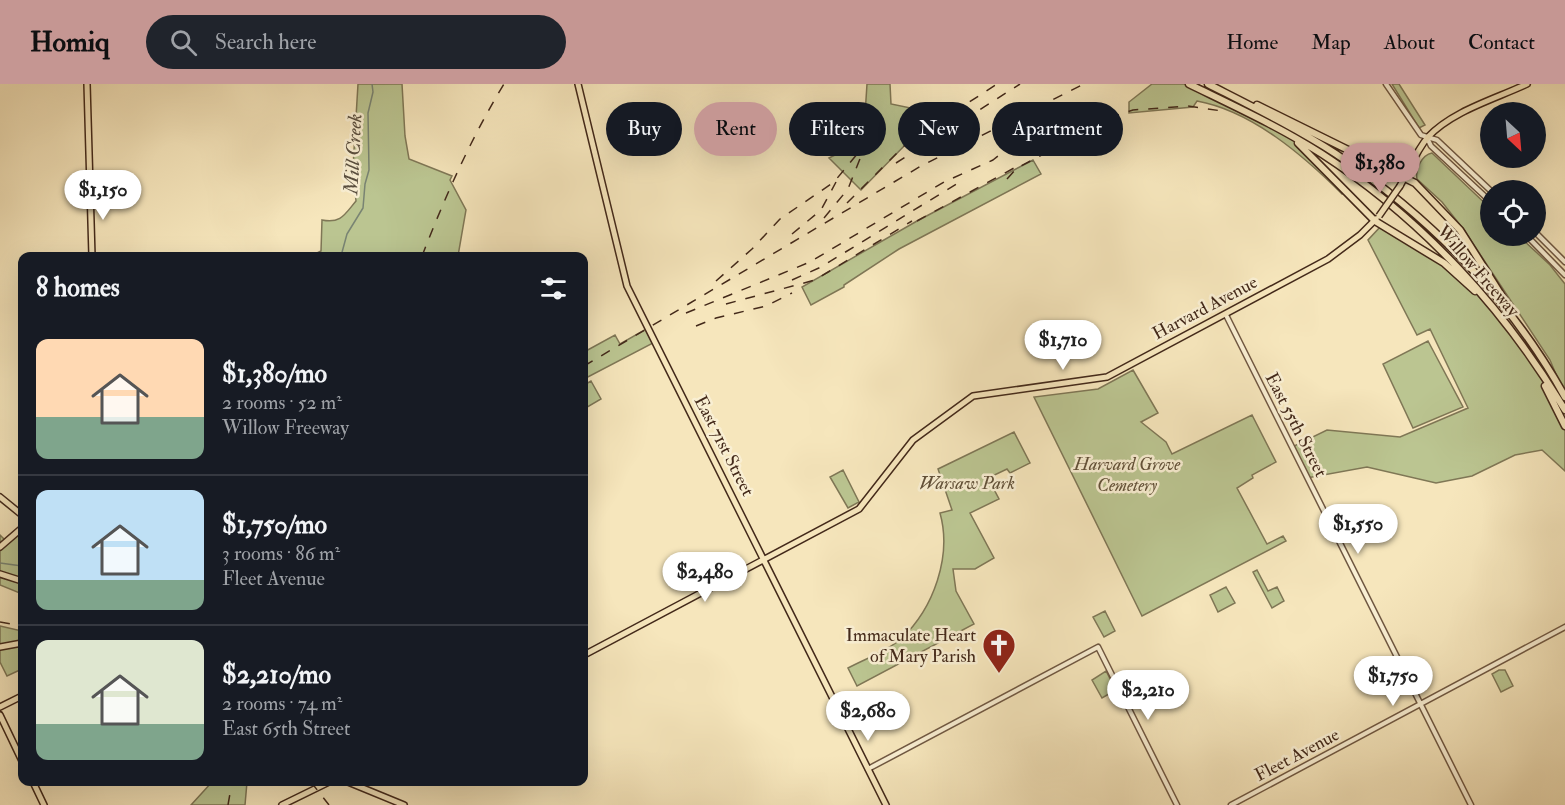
<!DOCTYPE html>
<html lang="en">
<head>
<meta charset="utf-8">
<style>
	:root { --surface:#171b24; --page:#20242c; --text:#f1f3f6; --muted:#9ea1a6; --line:#363941; --accent:#c59692 }
	body { margin:0; font-family:"IM FELL Double Pica",serif; background:var(--page); color:var(--text); height:100vh; display:flex; flex-direction:column; font-size:22px; white-space:nowrap }
	* { box-sizing:border-box; margin:0 }
	p { font-size:20px; color:var(--muted) }
	.icon { flex:none; width:33px; height:33px; fill:none; stroke:currentColor; stroke-width:2; stroke-linecap:round; stroke-linejoin:round }
	.map { position:relative; flex:1; overflow:hidden }
	.sheet { position:absolute; left:18px; top:168px; width:570px; height:534px; display:flex; flex-direction:column; background:var(--surface); border-radius:12px; box-shadow:0 6px 24px #0002 }
	.sheet>* { flex:none }
	.hud { position:absolute; left:606px; top:18px; width:570px; height:54px; display:flex; gap:12px }
	.needle { width:39px; rotate:154deg }
	.tools { position:absolute; left:1480px; top:18px; display:grid; gap:12px }
	.tools a { display:grid; place-items:center; width:66px; height:66px; border-radius:50%; background:var(--surface); box-shadow:0 6px 24px #0002; font-size:30px }
	.price { position:absolute; translate:-50% -51px; padding:0 14px; border-radius:21px; background:#fff; color:#222; font-size:20px; line-height:39px; filter:drop-shadow(0 2px 3px #0008) }
	.price::after { content:''; position:absolute; left:50%; top:36px; width:18px; height:14px; margin-left:-9px; background:inherit; clip-path:polygon(0 0,100% 0,50% 100%) }
	.price.current { background:var(--accent); color:#111 }
	ul { padding:0; list-style:none }
	li { display:flex; align-items:center; gap:18px; height:150px; padding:0 18px }
	li+li { border-top:2px solid var(--line) }
	li span { display:grid; place-items:center; flex:none; width:168px; height:120px; border-radius:12px; color:#555 }
	li>.icon { margin-inline-start:auto }
	span .icon { width:72px; height:72px; fill:#fffc; stroke-width:1 }
	li b { font-size:26px }
	h2 { display:flex; justify-content:space-between; align-items:center; height:72px; padding:0 18px; font-size:26px }
	.pill { padding:0 21px; border-radius:27px; background:var(--surface); box-shadow:0 6px 24px #0002; font-size:21px; line-height:54px }
	.pill.current { background:var(--accent); color:#111 }
	header { display:flex; align-items:center; gap:36px; box-sizing:border-box; height:84px; padding:0 30px; background:var(--accent); color:#111 }
	header strong { font-size:28px }
	nav { display:flex; gap:33px; margin-inline-start:auto; font-size:21px }
	.search { width:420px; height:54px; background:var(--page); display:flex; align-items:center; gap:15px; box-sizing:border-box; padding:0 21px; border-radius:33px; color:var(--muted); font-size:22px }
	.map>svg:first-child { display:block }
	.green { fill:#bbc591; stroke:#7f7756; stroke-width:1.5 }
	.lines { fill:none; stroke-linecap:round; stroke-linejoin:round }
	.stream { stroke:#798473; stroke-width:1.5 }
	.minor-casing { stroke:#705842; stroke-width:7 }
	.major-casing { stroke:#43291a; stroke-width:8 }
	.highway-casing { stroke:#43291a; stroke-width:9 }
	.minor { stroke:#f9efd3; stroke-width:4 }
	.major { stroke:#f6e6bc; stroke-width:5 }
	.highway { stroke:#f6e6bc; stroke-width:6 }
	.rail { stroke:#43291a; stroke-width:1.5; stroke-dasharray:10 10; stroke-linecap:butt }
	.major-bridge-casing { stroke:#43291a; stroke-width:8; stroke-linecap:butt }
	.major-bridge { stroke:#f6e6bc; stroke-width:5 }
	.labels { text-anchor:middle; dominant-baseline:central; stroke-width:5; stroke-linejoin:round; paint-order:stroke }
	.street-label { font-size:18px; fill:#43291a; stroke:#f9efd3 }
	.park-label { font-size:18px; font-style:italic; fill:#615038; stroke:#f9efd3 }
	.poi-label { font-size:18px; fill:#43291a; stroke:#f9efd3; text-anchor:end }
	.water-label { font-size:20px; font-style:italic; fill:#5a4f3f; stroke:#f9efd3 }
</style>
</head>
<body>
<header>
<strong>Homiq</strong>
<div class="search"><svg class="icon" aria-label="search" viewBox="0 0 24 24"><circle cx="10" cy="10" r="6"/><path d="M15 15l6 6"/></svg>Search here</div>
<nav><a>Home</a><a>Map</a><a>About</a><a>Contact</a></nav>
</header>
<div class="map">
<svg width="1565" height="721" viewBox="0 0 1565 721">
	<rect width="100%" height="100%" fill="#f6e6bc"/>
	<filter id="stains"><feTurbulence type="fractalNoise" baseFrequency=".00333" numOctaves="4"/><feColorMatrix values="0 0 0 0 .2 0 0 0 0 .09 0 0 0 0 .02 0 0 0 .5 -.17"/></filter>
	<radialGradient id="worn" r=".72"><stop offset=".6" stop-color="#630" stop-opacity="0"/><stop offset="1" stop-color="#630" stop-opacity=".3"/></radialGradient>
	<path class="green" d="M 358,0 L 402,0 L 405,52 L 409,75 L 452,92 L 450,96 L 466,126 L 458,172 L 311,172 L 321,167 L 322,136 C 341,140 345,130 356,117 L 353,83 Z
		M 867,0 L 890,0 L 891,20 L 939,30 L 942,34 L 908,58 L 861,106 L 829,74 L 855,61 L 865,31 Z
		M 1152,0 L 1189,0 L 1286,49 L 1346,107 L 1342,110 C 1304,72 1252,27 1197,17 L 1193,23 L 1129,29 L 1129,18 Z
		M 1392,0 L 1399,0 L 1425,41 L 1419,44 Z
		M 1432,69 L 1491,125 L 1491,152 L 1519,152 L 1550,181 L 1565,200 L 1565,312 L 1550,276 L 1464,146 L 1442,118 L 1417,95 C 1415,85 1422,71 1432,69 Z
		M 1033,76 L 1041,90 L 899,165 L 844,201 L 844,203 L 811,221 L 802,203 L 917,137 Z
		M 1382,141 L 1444,179 L 1493,224 L 1530,272 L 1565,342 L 1565,387 L 1542,366 L 1515,371 L 1472,392 L 1436,399 L 1367,383 L 1307,394 L 1292,363 L 1327,346 L 1400,353 L 1468,324 L 1430,245 L 1417,251 L 1368,156 Z
		M 648,244 L 655,258 L 584,295 L 584,268 L 615,251 L 620,260 Z
		M 1428,257 L 1463,323 L 1413,344 L 1383,280 Z
		M 1133,286 L 1158,329 L 1141,338 L 1166,358 L 1172,370 L 1252,331 L 1276,378 L 1252,391 L 1253,394 L 1237,404 L 1267,460 L 1283,452 L 1286,457 L 1142,532 L 1034,313 L 1098,305 Z
		M 591,297 L 601,315 L 584,325 L 584,301 Z
		M 1014,348 L 1030,379 L 1010,389 L 1007,385 L 988,394 L 999,415 L 970,429 L 994,474 L 975,485 L 953,485 L 956,507 L 974,540 L 857,602 L 848,584 C 865,575 887,567 901,555 C 934,524 952,472 940,429 L 952,426 L 938,385 Z
		M 843,386 L 859,418 L 848,424 L 830,393 Z
		M 22,444 L 22,510 L 0,501 L 0,451 L 6,457 Z
		M 1257,486 L 1268,507 L 1277,503 L 1284,517 L 1272,524 L 1253,488 Z
		M 1226,503 L 1235,519 L 1218,528 L 1210,511 Z
		M 1105,527 L 1115,547 L 1104,553 L 1093,533 Z
		M 0,542 L 22,547 L 22,585 L 7,592 L 0,578 Z
		M 1499,586 L 1505,586 L 1513,602 L 1501,608 L 1492,590 Z
		M 1106,587 L 1116,606 L 1102,614 L 1092,596 Z
		M 212,698 L 247,698 L 245,721 L 191,721 Z"/>
	<g class="lines">
		<path class="stream" d="M 341,172 L 347,150 L 363,124 L 365,100 L 369,86 L 368,29 L 373,8 L 372,0
			M 0,479 L 22,482"/>
		<defs>
			<path id="minor" d="M 1386,0 L 1421,51 L 1437,56 L 1491,107
				M 1427,54 L 1431,62 L 1491,118
				M 1536,149 L 1565,178
				M 1527,152 L 1565,191
				M 1226,231 L 1471,721
				M 868,685 L 1098,563 L 1177,721
				M 1231,721 L 1565,543"/>
			<path id="major" d="M 87,0 L 92,172
				M 578,0 L 627,202 L 886,721
				M 1400,102 C 1409,86 1416,67 1428,53 C 1452,27 1495,15 1527,0
				M 0,413 L 22,431
				M 0,463 L 22,444
				M 0,490 L 22,497
				M 0,563 L 22,559
				M 584,571 L 859,425 L 913,356 L 973,312 L 1107,293 L 1328,175 L 1360,151 L 1376,135
				M 0,623 L 22,612
				M 0,631 L 22,677
				M 33,698 L 44,721
				M 348,698 L 404,721
				M 282,721 L 329,698"/>
			<path id="highway" d="M 1189,0 C 1234,22 1280,43 1322,70 C 1422,135 1504,224 1565,326
				M 1208,0 C 1251,22 1296,44 1336,70 C 1429,132 1511,215 1565,313
				M 1257,21 L 1415,99 L 1460,146 L 1510,225
				M 1298,59 L 1375,137 L 1444,179 L 1475,207
				M 1545,302 L 1565,342"/>
		</defs>
		<use href="#minor" class="minor-casing"/>
		<use href="#major" class="major-casing"/>
		<use href="#highway" class="highway-casing"/>
		<use href="#minor" class="minor"/>
		<use href="#major" class="major"/>
		<use href="#highway" class="highway"/>
		<path class="rail" d="M 896,79 L 1020,0
			M 1007,95 L 1017,84 L 1118,31 L 1133,26 L 1188,22 L 1222,27
			M 847,119 L 908,58 L 997,0
			M 824,134 L 848,105 L 865,62
			M 917,137 L 1014,84
			M 792,150 L 821,126 L 836,98
			M 422,172 C 445,113 471,54 504,0
			M 792,196 L 821,183 L 963,96
			M 716,197 L 752,165 L 780,135 L 834,98 L 858,69
			M 726,220 L 815,196 L 912,137
			M 686,229 L 810,178 L 944,98 L 993,76 L 1016,58
			M 696,242 L 716,234 L 766,222 L 792,209
			M 584,282 L 921,82 L 1084,0
			M 0,538 L 22,542
			M 311,698 L 329,721
			M 228,721 L 232,698"/>
		<defs>
			<path id="major-bridge" d="M 1379,132 L 1400,102"/>
		</defs>
		<use href="#major-bridge" class="major-bridge-casing"/>
		<use href="#major-bridge" class="major-bridge"/>
	</g>
	<defs>
		<symbol id="church-pin" viewBox="-11 -11 22 30"><path d="M0 17L-7.5 6A9.5 9.5 0 1 1 7.5 6Z" fill="#8f2418" stroke="#f9efd3"/><path d="M-1.2-6h2.4v3.5h3.3v2.4h-3.3V6h-2.4V-.1h-3.3v-2.4h3.3Z" fill="#fff"/></symbol>
	</defs>
	<g fill-rule="evenodd">
		<use href="#church-pin" x="980" y="542" width="38" height="52"/>
	</g>
	<g class="labels">
		<g class="street-label">
			<text transform="translate(1478 187) rotate(49)">Willow Freeway</text>
			<text transform="translate(1205 224) rotate(-28)">Harvard Avenue</text>
			<text transform="translate(1296 341) rotate(63)">East 55th Street</text>
			<text transform="translate(724 362) rotate(63)">East 71st Street</text>
			<text transform="translate(1297 671) rotate(-28)">Fleet Avenue</text>
		</g>
		<g class="park-label">
			<text x="1127" y="380">Harvard Grove<tspan x="1127" dy="21">Cemetery</tspan></text>
			<text x="967" y="399">Warsaw Park</text>
		</g>
		<g class="poi-label">
			<text x="976" y="551">Immaculate Heart<tspan x="976" dy="21">of Mary Parish</tspan></text>
		</g>
		<g class="water-label">
			<text transform="translate(353 70) rotate(-87)">Mill Creek</text>
		</g>
	</g>
	<rect width="100%" height="100%" filter="url(#stains)"/>
	<rect width="100%" height="100%" fill="url(#worn)"/>
</svg>
<div class="tools">
<a><svg class="needle" viewBox="-14 -14 28 28"><path d="M0-13l5 13h-10z" fill="#e53935"/><path d="M0 13l5-13h-10z" fill="#9ea1a6"/></svg></a>
<a><svg class="icon" aria-label="locate" viewBox="0 0 24 24"><circle cx="12" cy="12" r="6"/><path d="M12 2v4M12 18v4M2 12h4M18 12h4"/></svg></a>
</div>
<b class="price current" style="left:1380px;top:110px">$1,380</b>
<b class="price" style="left:103px;top:137px">$1,150</b>
<b class="price" style="left:1063px;top:287px">$1,710</b>
<b class="price" style="left:1358px;top:471px">$1,550</b>
<b class="price" style="left:705px;top:519px">$2,480</b>
<b class="price" style="left:1393px;top:623px">$1,750</b>
<b class="price" style="left:1148px;top:637px">$2,210</b>
<b class="price" style="left:868px;top:658px">$2,680</b>
<div class="hud">
<a class="pill">Buy</a>
<a class="pill current">Rent</a>
<a class="pill">Filters</a>
<a class="pill">New</a>
<a class="pill">Apartment</a>
</div>
<section class="sheet">
<h2>8 homes<svg class="icon" aria-label="filters" viewBox="0 0 24 24"><path d="M4 7h16M4 17h16"/><circle cx="9" cy="7" r="2"/><circle cx="15" cy="17" r="2"/></svg></h2>
<ul>
<li><span style="background:linear-gradient(#ffd9b3 65%,#7fa58c 0)"><svg class="icon" aria-label="home" viewBox="0 0 24 24"><path d="M3 11l9-7 9 7M6 9v11h12V9"/></svg></span><div><b>$1,380/mo</b><p>2 rooms · 52 m²</p><p>Willow Freeway</p></div></li>
<li><span style="background:linear-gradient(#bfe0f5 75%,#7fa58c 0)"><svg class="icon" aria-label="home" viewBox="0 0 24 24"><path d="M3 11l9-7 9 7M6 9v11h12V9"/></svg></span><div><b>$1,750/mo</b><p>3 rooms · 86 m²</p><p>Fleet Avenue</p></div></li>
<li><span style="background:linear-gradient(#dfe7d0 70%,#7fa58c 0)"><svg class="icon" aria-label="home" viewBox="0 0 24 24"><path d="M3 11l9-7 9 7M6 9v11h12V9"/></svg></span><div><b>$2,210/mo</b><p>2 rooms · 74 m²</p><p>East 65th Street</p></div></li>
</ul>
</section>
</div>
</body>
</html>
